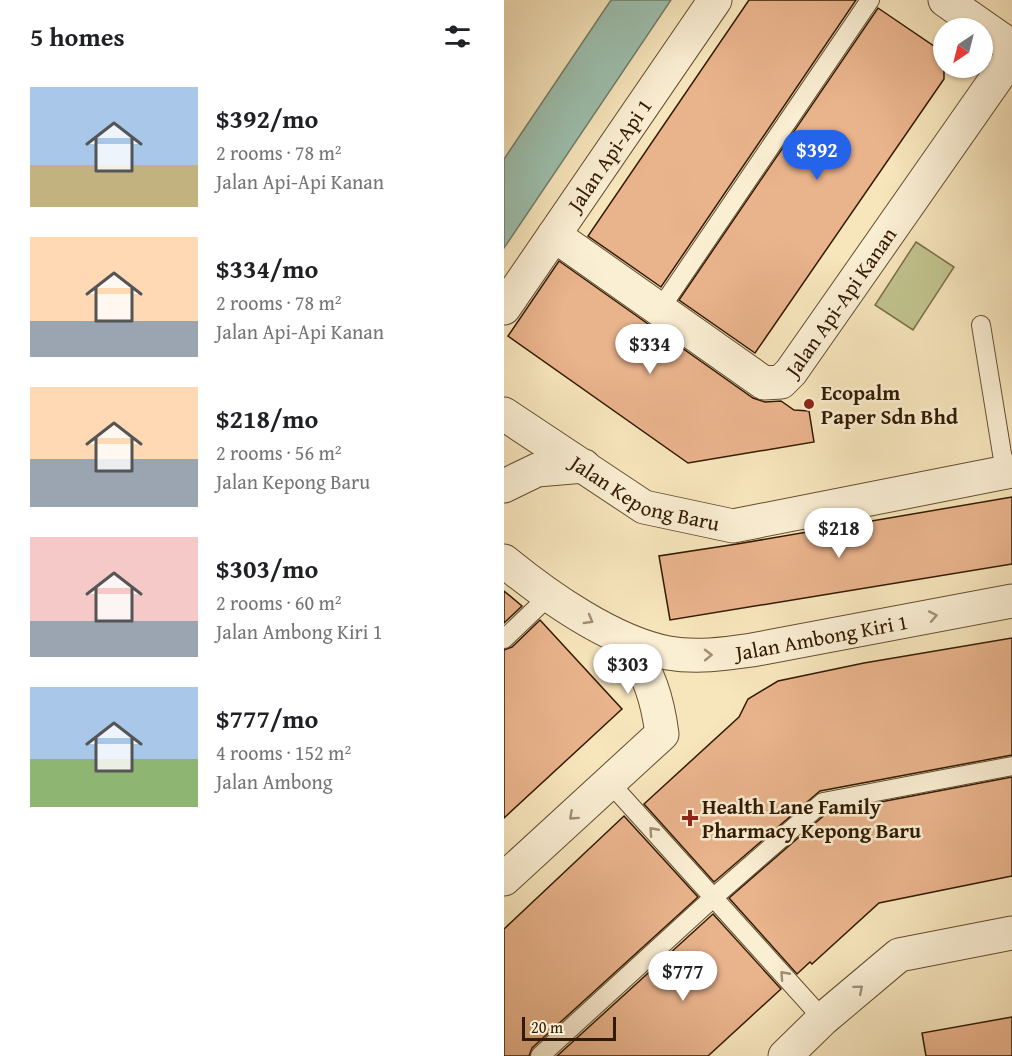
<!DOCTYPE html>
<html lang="en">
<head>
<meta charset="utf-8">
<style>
	:root { --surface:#fff; --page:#f6f6f6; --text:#202124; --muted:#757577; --accent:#2563eb }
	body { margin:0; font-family:"Gentium Book Plus",serif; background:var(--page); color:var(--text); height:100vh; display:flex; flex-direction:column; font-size:22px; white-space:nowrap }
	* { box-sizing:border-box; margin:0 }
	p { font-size:20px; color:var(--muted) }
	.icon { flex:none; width:33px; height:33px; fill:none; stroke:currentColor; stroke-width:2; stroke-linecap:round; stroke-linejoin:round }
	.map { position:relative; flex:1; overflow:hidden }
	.side { display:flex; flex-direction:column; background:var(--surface); width:504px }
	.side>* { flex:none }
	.needle { width:39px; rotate:215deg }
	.tools { position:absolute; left:429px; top:18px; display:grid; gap:12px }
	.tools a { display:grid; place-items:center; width:60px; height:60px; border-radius:50%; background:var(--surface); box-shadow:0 2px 4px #0004; font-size:30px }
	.scale { position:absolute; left:18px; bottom:15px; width:94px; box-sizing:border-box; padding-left:6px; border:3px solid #321a00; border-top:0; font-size:16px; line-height:21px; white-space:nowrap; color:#321a00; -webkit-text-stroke:4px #faeed3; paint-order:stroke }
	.price { position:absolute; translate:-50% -51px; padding:0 14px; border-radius:21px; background:#fff; color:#222; font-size:20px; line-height:39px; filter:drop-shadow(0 2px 3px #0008) }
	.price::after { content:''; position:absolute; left:50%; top:36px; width:18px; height:14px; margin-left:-9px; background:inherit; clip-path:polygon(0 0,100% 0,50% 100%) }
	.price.active { background:var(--accent); color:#fff }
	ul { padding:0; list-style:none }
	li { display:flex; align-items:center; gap:18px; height:150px; padding:0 30px }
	li span { display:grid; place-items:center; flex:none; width:168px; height:120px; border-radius:0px; color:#555 }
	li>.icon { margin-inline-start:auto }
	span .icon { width:72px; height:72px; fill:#fffc; stroke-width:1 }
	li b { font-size:26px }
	h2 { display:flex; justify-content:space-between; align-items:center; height:72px; padding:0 30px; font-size:26px }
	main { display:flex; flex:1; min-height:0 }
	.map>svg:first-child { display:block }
	.green { fill:#c1c38e; stroke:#7a6e47; stroke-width:1.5 }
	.water { fill:#9dbfae; stroke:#727d68; stroke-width:1.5 }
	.building { fill:#e9b38c; stroke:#321a00; stroke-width:1.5 }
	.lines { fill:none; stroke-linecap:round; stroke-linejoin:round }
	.service-casing { stroke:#634d2f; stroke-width:20 }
	.minor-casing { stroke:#634d2f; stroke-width:35 }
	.tertiary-casing { stroke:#634d2f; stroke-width:35 }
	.service { stroke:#faeed3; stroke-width:18 }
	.minor { stroke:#faeed3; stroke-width:33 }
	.tertiary { stroke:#faeed3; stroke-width:33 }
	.oneway { stroke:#a08f74 }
	.poi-dot { fill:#8f2418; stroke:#faeed3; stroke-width:2 }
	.labels { text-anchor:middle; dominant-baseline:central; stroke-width:5; stroke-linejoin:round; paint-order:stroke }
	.street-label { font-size:21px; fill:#321a00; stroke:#faeed3 }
	.poi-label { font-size:21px; font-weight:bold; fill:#321a00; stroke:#faeed3; text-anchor:start }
</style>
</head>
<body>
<main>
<section class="side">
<h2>5 homes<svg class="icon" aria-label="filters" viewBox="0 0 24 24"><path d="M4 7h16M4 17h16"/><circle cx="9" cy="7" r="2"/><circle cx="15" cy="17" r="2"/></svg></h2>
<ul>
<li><span style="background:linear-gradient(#a9c7e8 65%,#c2b280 0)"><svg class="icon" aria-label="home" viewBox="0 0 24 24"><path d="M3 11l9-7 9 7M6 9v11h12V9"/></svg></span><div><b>$392/mo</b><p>2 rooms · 78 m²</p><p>Jalan Api-Api Kanan</p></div></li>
<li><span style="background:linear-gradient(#ffd9b3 70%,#9aa5b1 0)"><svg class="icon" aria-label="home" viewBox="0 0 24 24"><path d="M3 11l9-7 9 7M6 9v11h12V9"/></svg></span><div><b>$334/mo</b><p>2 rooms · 78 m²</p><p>Jalan Api-Api Kanan</p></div></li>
<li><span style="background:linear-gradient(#ffd9b3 60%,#9aa5b1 0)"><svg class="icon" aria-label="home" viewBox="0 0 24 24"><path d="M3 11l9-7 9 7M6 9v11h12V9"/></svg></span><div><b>$218/mo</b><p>2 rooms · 56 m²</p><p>Jalan Kepong Baru</p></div></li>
<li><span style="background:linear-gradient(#f6c9c9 70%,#9aa5b1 0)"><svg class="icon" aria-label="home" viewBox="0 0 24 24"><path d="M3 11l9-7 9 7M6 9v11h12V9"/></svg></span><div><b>$303/mo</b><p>2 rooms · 60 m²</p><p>Jalan Ambong Kiri 1</p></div></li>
<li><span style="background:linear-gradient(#a9c7e8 60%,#8fb573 0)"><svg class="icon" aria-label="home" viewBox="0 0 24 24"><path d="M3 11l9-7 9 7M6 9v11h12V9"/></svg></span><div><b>$777/mo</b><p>4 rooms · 152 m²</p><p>Jalan Ambong</p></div></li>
</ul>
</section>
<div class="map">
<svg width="508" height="1056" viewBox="0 0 508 1056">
	<rect width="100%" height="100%" fill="#f7e5bc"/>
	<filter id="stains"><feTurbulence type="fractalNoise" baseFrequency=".00333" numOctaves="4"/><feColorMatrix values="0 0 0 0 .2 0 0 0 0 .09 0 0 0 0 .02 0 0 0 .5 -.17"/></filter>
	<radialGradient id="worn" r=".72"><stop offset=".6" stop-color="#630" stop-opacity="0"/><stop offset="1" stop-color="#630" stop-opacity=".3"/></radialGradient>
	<path class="green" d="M 412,242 L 450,267 L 409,330 L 371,305 Z"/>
	<path class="water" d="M 107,0 L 167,0 L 0,248 L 0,159 Z"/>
	<path class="building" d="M 245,0 L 352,0 L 157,287 L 84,236 Z
		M 374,8 L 440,53 L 440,79 L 251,353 L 175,300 Z
		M 55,261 L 249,398 L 261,402 L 277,401 L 290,410 L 305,411 L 310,442 L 184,463 L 4,336 Z
		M 508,497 L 508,564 L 166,620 L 155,556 L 233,544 Z
		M 0,591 L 18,606 L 0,623 Z
		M 36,620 L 118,709 L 0,818 L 0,650 L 8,647 Z
		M 508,638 L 508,755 L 316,791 L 210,882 L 140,804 L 235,717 L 244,699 L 274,681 L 360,663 Z
		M 508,777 L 508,876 L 375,903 L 308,964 L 306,962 L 293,974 L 225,898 L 324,812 Z
		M 120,816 L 194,897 L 28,1048 L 25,1056 L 0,1056 L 0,929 Z
		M 209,914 L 277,989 L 204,1056 L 53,1056 Z
		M 508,1017 L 508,1056 L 422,1056 L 418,1033 Z"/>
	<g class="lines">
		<defs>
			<path id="service" d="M 156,309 L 366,0
				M 477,325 L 501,472
				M 0,639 L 45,596
				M 106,783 L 319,1019
				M 36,1056 L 210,897 L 319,802 L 508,766"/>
			<g id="minor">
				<path d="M 441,0 L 508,47"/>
				<path id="s1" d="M 50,235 L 260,383 L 277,382 L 287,372 L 508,56"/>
				<path id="s2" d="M 0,308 L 211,0"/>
				<path d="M 0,486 L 33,470 L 80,466"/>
				<path id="s3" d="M 0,561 C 44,597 108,642 164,653 C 192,658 220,654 248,650 L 508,601"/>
				<path d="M 0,879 L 158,734 C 153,696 145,676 126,643"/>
				<path d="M 281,1056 L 319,1019 L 395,955 L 508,933"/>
			</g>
			<g id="tertiary">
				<path id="s4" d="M 0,414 L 140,507 L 229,526 L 508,471"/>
			</g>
		</defs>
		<use href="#service" class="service-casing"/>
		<use href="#minor" class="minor-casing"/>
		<use href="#tertiary" class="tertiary-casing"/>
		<use href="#service" class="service"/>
		<use href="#minor" class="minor"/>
		<use href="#tertiary" class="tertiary"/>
	</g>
	<defs><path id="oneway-chevron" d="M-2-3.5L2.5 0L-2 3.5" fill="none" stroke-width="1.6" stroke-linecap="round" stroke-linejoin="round" transform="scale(1.5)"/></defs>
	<g class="oneway">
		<use href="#oneway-chevron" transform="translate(429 616) rotate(-11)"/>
		<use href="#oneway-chevron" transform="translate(85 620) rotate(30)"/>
		<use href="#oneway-chevron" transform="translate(204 655) rotate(-1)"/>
		<use href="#oneway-chevron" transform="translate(69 816) rotate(138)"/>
		<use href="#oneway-chevron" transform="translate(149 831) rotate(-132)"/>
		<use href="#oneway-chevron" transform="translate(280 975) rotate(-132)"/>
		<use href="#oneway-chevron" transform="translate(355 989) rotate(-40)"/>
	</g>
	<g class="poi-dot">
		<circle cx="305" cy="404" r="6"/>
		<path d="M183 809h6v6h6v6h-6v6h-6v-6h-6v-6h6z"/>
	</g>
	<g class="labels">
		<g class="street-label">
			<text stroke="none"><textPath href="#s2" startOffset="186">Jalan Api-Api 1</textPath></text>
			<text stroke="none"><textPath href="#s1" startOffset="374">Jalan Api-Api Kanan</textPath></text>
			<text stroke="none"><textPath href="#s4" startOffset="164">Jalan Kepong Baru</textPath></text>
			<text stroke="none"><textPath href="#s3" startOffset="345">Jalan Ambong Kiri 1</textPath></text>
		</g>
		<g class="poi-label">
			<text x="317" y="392">Ecopalm<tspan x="317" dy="24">Paper Sdn Bhd</tspan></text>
			<text x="198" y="806">Health Lane Family<tspan x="198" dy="24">Pharmacy Kepong Baru</tspan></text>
		</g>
	</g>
	<rect width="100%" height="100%" filter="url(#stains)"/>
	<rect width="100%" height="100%" fill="url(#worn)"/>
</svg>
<div class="tools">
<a><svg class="needle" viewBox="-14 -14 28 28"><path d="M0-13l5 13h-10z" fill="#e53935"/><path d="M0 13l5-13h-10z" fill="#757577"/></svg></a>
</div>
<div class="scale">20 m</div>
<b class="price active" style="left:313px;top:181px">$392</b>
<b class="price" style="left:146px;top:375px">$334</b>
<b class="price" style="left:335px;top:559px">$218</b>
<b class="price" style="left:124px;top:695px">$303</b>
<b class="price" style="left:179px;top:1002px">$777</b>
</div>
</main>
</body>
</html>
